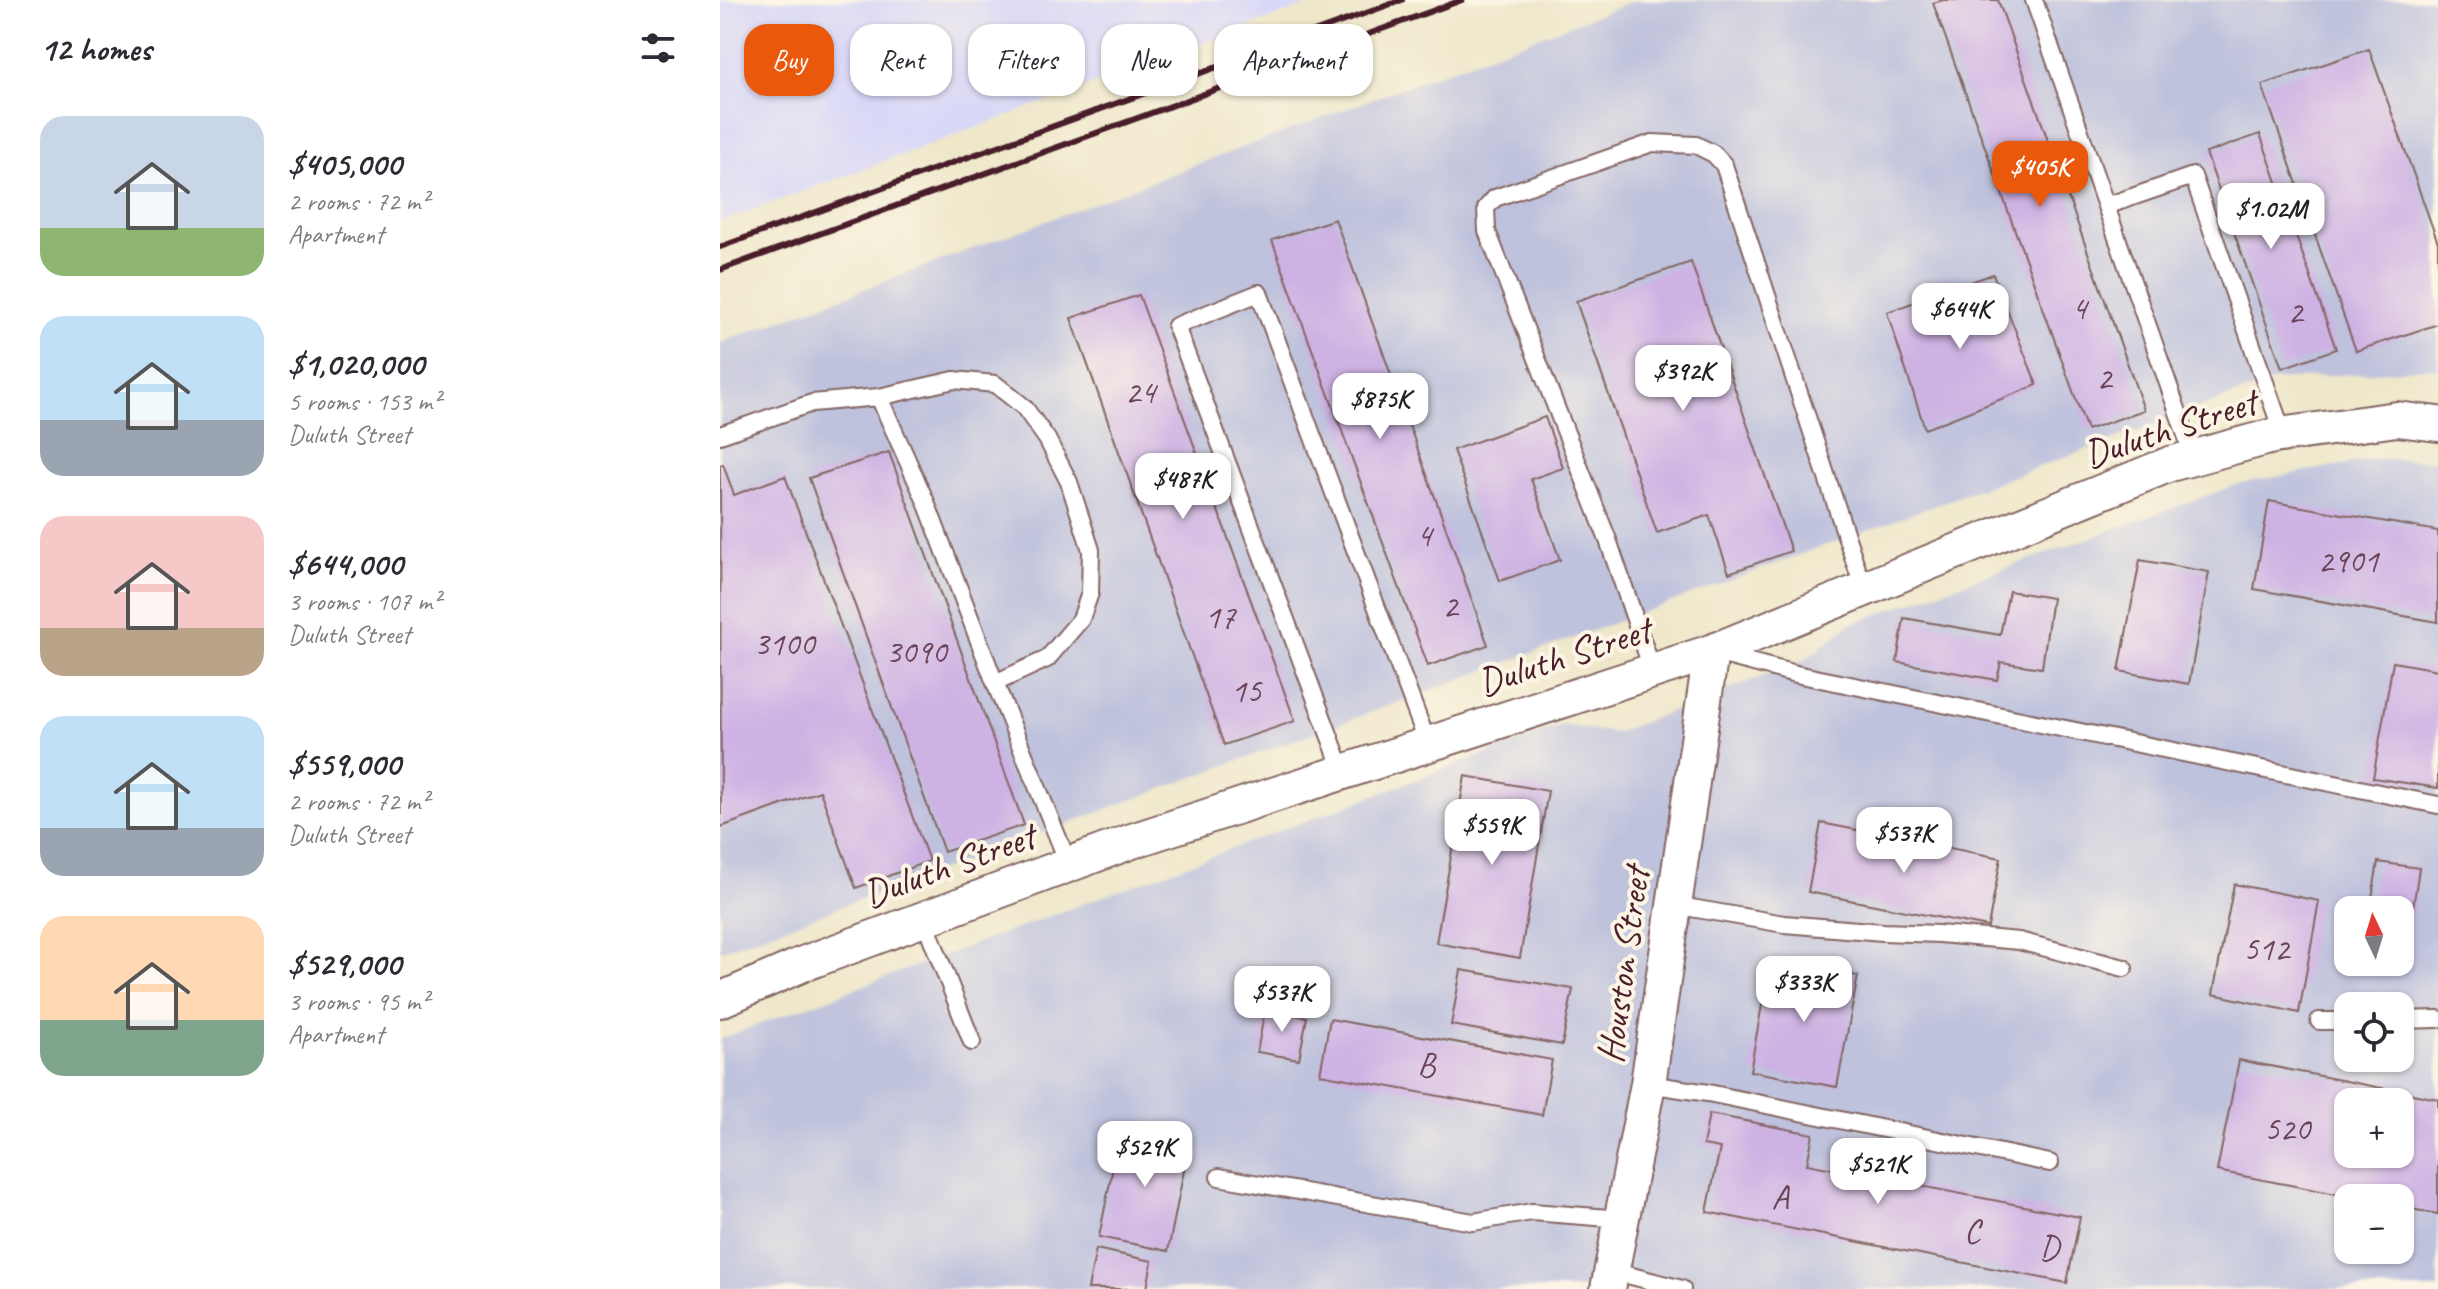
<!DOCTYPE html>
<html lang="en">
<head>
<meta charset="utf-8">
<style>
	:root { --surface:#fff; --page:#f2f2f3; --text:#2b2b33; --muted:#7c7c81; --accent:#ea580c }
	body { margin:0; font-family:Caveat,sans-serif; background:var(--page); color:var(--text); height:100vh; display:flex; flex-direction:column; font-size:30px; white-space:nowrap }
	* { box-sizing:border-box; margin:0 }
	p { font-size:26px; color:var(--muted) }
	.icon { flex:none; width:44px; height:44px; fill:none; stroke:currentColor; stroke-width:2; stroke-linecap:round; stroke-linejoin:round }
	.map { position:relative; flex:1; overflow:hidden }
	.sheet { display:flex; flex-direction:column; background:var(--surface); width:720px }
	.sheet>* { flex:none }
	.guide { position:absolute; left:24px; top:24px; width:760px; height:72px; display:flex; gap:16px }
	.needle { width:52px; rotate:356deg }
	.fabs { position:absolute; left:1614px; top:896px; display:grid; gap:16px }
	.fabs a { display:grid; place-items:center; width:80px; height:80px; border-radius:16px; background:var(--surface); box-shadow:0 2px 6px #0004; font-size:40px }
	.price { position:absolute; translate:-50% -68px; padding:0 18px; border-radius:16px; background:#fff; color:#222; font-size:26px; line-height:52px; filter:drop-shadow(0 2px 4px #0008) }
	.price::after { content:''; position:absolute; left:50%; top:48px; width:24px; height:18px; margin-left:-12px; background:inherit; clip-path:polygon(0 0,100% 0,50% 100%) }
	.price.selected { background:var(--accent); color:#fff }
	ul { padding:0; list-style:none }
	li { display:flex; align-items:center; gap:24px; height:200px; padding:0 40px }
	li span { display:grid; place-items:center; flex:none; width:224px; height:160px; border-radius:24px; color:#555 }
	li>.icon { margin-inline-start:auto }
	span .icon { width:96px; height:96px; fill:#fffc; stroke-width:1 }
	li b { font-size:34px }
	h2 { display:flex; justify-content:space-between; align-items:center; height:96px; padding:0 40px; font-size:34px }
	.tag { padding:0 28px; border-radius:24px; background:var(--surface); box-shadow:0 2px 6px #0004; font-size:28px; line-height:72px }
	.tag.selected { background:var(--accent); color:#fff }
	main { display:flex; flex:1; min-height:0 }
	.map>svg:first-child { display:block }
	.built { fill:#d8d7f8 }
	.industrial { fill:#bfc2dd; fill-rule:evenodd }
	.building { fill:#ceb2e4; fill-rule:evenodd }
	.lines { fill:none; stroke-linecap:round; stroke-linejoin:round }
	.lane-casing { stroke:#836562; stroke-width:20 }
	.street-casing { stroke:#836562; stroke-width:38 }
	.lane { stroke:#fff; stroke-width:16 }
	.street { stroke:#fff; stroke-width:34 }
	.rail { stroke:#4a1f2b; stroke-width:6 }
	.labels { text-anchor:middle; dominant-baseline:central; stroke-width:8; stroke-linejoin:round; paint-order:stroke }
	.number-label { font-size:34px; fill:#6b4459 }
	.street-label { font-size:38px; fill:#4a1f2b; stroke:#fcf5e5 }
</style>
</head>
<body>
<main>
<section class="sheet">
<h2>12 homes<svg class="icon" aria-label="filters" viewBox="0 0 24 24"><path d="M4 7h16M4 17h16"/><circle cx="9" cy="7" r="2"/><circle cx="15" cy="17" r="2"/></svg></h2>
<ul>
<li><span style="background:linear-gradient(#c9d6e8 70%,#8fb573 0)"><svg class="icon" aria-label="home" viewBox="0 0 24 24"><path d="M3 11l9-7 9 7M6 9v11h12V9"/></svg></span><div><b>$405,000</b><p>2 rooms · 72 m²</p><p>Apartment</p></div></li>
<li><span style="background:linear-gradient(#bfe0f5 65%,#9aa5b1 0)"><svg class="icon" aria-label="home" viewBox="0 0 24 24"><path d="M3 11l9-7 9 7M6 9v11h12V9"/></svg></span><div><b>$1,020,000</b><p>5 rooms · 153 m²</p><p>Duluth Street</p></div></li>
<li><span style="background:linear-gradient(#f6c9c9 70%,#b9a48a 0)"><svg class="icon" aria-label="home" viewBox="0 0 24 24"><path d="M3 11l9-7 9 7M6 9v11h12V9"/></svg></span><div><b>$644,000</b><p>3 rooms · 107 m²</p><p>Duluth Street</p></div></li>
<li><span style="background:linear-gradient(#bfe0f5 70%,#9aa5b1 0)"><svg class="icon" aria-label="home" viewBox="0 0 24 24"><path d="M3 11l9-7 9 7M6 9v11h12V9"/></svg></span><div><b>$559,000</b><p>2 rooms · 72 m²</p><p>Duluth Street</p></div></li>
<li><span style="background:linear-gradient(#ffd9b3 65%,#7fa58c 0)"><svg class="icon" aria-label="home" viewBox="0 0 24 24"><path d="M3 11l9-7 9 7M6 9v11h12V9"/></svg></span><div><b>$529,000</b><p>3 rooms · 95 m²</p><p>Apartment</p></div></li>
</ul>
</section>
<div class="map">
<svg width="1718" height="1289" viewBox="0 0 1718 1289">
	<rect width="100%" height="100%" fill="#fcf5e5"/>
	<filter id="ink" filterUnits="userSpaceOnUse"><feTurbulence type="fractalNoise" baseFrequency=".0125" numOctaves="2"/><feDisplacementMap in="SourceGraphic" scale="16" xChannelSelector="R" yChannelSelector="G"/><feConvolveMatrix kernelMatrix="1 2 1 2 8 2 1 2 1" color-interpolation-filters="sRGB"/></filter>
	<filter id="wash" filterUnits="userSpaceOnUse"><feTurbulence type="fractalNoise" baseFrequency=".006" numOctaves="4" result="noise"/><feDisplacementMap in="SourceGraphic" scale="32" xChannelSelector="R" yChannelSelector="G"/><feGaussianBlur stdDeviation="1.8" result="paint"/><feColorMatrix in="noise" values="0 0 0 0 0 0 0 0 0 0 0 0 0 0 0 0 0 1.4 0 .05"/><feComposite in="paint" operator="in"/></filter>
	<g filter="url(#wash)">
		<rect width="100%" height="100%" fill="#eee7c9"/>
		<path class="built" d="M 0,0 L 601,0 L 0,222 Z"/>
		<path class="industrial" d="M 917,0 L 1718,0 L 1718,370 L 1708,368 L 1556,380 L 0,951 L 0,343 Z
			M 1654,459 L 1718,460 L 1718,1289 L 0,1289 L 0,1039 L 843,725 L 895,733 L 1085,660 L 1130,624 L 1522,483 ZM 1628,910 L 1680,910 L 1680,962 L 1628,962 ZM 1628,1006 L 1680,1006 L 1680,1058 L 1628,1058 ZM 1628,1102 L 1680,1102 L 1680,1154 L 1628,1154 ZM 1628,1198 L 1680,1198 L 1680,1250 L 1628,1250 Z"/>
		<g id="blocks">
			<path class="building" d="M 1223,0 L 1278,0 L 1424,410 L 1367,430 L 1213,3 Z
				M 1649,49 L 1718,243 L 1718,324 L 1636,351 L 1542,85 Z
				M 1540,134 L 1616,349 L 1562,368 L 1486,153 Z
				M 615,219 L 768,645 L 708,666 L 552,240 Z
				M 971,262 L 1071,551 L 1009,573 L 989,515 L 937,533 L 856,301 Z
				M 1273,274 L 1317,385 L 1205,429 L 1167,312 Z
				M 419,295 L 575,721 L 504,745 L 351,318 Z
				M 825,417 L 843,468 L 811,479 L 840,560 L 780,581 L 733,450 Z
				M 169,452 L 304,825 L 224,852 L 89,478 Z
				M 3,464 L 14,495 L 65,476 L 209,861 L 136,888 L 100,791 L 1,827 L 0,465 Z
				M 1549,501 L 1718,531 L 1718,622 L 1534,589 Z
				M 1420,560 L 1489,572 L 1469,684 L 1399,671 Z
				M 1289,591 L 1332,598 L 1322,668 L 1281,662 L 1277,680 L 1177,662 L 1184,618 L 1280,635 Z
				M 1673,662 L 1718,670 L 1718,788 L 1653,778 Z
				M 745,776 L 828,791 L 800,958 L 716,943 Z
				M 1101,823 L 1281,858 L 1268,927 L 1088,892 Z
				M 1658,862 L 1699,868 L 1688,942 L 1680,941 L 1680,910 L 1650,910 Z
				M 1514,884 L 1599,901 L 1579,1013 L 1493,994 Z
				M 1050,961 L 1138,976 L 1117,1087 L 1030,1071 Z
				M 741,970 L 853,989 L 842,1045 L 731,1025 Z
				M 545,1010 L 587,1017 L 579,1059 L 537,1052 Z
				M 610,1019 L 832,1060 L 822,1115 L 600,1074 Z
				M 1519,1060 L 1718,1099 L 1718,1214 L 1680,1207 L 1680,1198 L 1637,1198 L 1497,1171 ZM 1628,1102 L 1680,1102 L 1680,1154 L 1628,1154 Z
				M 989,1114 L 1093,1134 L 1087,1164 L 1360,1217 L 1347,1283 L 987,1212 L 1000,1148 L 983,1145 Z
				M 401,1127 L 470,1140 L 448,1251 L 379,1237 Z
				M 376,1249 L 432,1261 L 427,1289 L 368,1289 Z"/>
		</g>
	</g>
	<g filter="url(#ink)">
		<use href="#blocks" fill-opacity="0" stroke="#836562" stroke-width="2"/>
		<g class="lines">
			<defs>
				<path id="lane" d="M 1314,0 L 1474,458
					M 1386,206 L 1473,176 L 1563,434
					M 159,397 L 234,380 L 275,384 L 304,407 L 327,439 L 349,482 L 371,550 L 370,593 L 361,619 L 327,659 L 275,683
					M 0,435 L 92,403 L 159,397 L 206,502 L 275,683 L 349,865
					M 999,654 L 1076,674 L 1718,805
					M 933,672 L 888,540 L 767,231 L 766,208 L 775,198 L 932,143 L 976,145 L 994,154 L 1004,165 L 1144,590
					M 623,772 L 456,326 L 539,293 L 708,744
					M 954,905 L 1064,924 L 1163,932 L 1219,934 L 1299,941 L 1404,968
					M 204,919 L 252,1042
					M 1680,1020 L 1718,1019
					M 1599,1021 L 1628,1021
					M 928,1084 L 988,1093 L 1330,1163
					M 499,1177 L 753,1222 L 812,1212 L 902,1219
					M 892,1271 L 962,1289"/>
				<path id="street" d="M 0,1000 L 83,964 L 412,841 L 991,652 L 1450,464 L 1553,436 L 1677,419 L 1718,424
					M 888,1289 L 928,1084 L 991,652"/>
			</defs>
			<use href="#lane" class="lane-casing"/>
			<use href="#street" class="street-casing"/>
			<use href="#lane" class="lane"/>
			<use href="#street" class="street"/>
			<path class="rail" d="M 0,247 L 682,0
				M 0,270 L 742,0"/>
		</g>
	</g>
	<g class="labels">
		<g class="number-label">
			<text x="1359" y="307">4</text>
			<text x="1575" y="311">2</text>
			<text x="1384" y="377">2</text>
			<text x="420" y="391">24</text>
			<text x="704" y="534">4</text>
			<text x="1628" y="560">2901</text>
			<text x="730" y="605">2</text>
			<text x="500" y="616">17</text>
			<text x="64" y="643">3100</text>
			<text x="196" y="651">3090</text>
			<text x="526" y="690">15</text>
			<text x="1546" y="948">512</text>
			<text x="706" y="1064">B</text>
			<text x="1567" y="1128">520</text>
			<text x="1060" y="1196">A</text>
			<text x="1252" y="1230">C</text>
			<text x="1329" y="1247">D</text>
		</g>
		<g class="street-label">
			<text transform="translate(1450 428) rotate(-18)">Duluth Street</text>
			<text transform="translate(844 656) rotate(-18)">Duluth Street</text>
			<text transform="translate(229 865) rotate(-20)">Duluth Street</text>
			<text transform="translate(903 965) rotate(-82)">Houston Street</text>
		</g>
	</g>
</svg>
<div class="fabs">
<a><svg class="needle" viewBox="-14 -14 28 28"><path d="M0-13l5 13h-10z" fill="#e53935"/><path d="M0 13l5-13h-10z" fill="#7c7c81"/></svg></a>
<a><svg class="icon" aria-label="locate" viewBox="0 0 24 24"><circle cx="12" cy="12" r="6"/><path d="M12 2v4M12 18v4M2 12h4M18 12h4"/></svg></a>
<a>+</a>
<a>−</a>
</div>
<b class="price selected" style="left:1320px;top:209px">$405K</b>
<b class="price" style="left:1551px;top:251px">$1.02M</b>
<b class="price" style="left:1240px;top:351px">$644K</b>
<b class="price" style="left:963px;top:413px">$392K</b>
<b class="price" style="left:660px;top:441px">$875K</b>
<b class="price" style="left:463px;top:521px">$487K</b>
<b class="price" style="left:772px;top:867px">$559K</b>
<b class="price" style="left:1184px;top:875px">$537K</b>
<b class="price" style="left:1084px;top:1024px">$333K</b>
<b class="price" style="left:562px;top:1034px">$537K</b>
<b class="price" style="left:425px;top:1189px">$529K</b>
<b class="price" style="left:1158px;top:1206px">$521K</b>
<div class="guide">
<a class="tag selected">Buy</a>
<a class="tag">Rent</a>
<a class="tag">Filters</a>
<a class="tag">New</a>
<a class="tag">Apartment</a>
</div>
</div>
</main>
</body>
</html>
